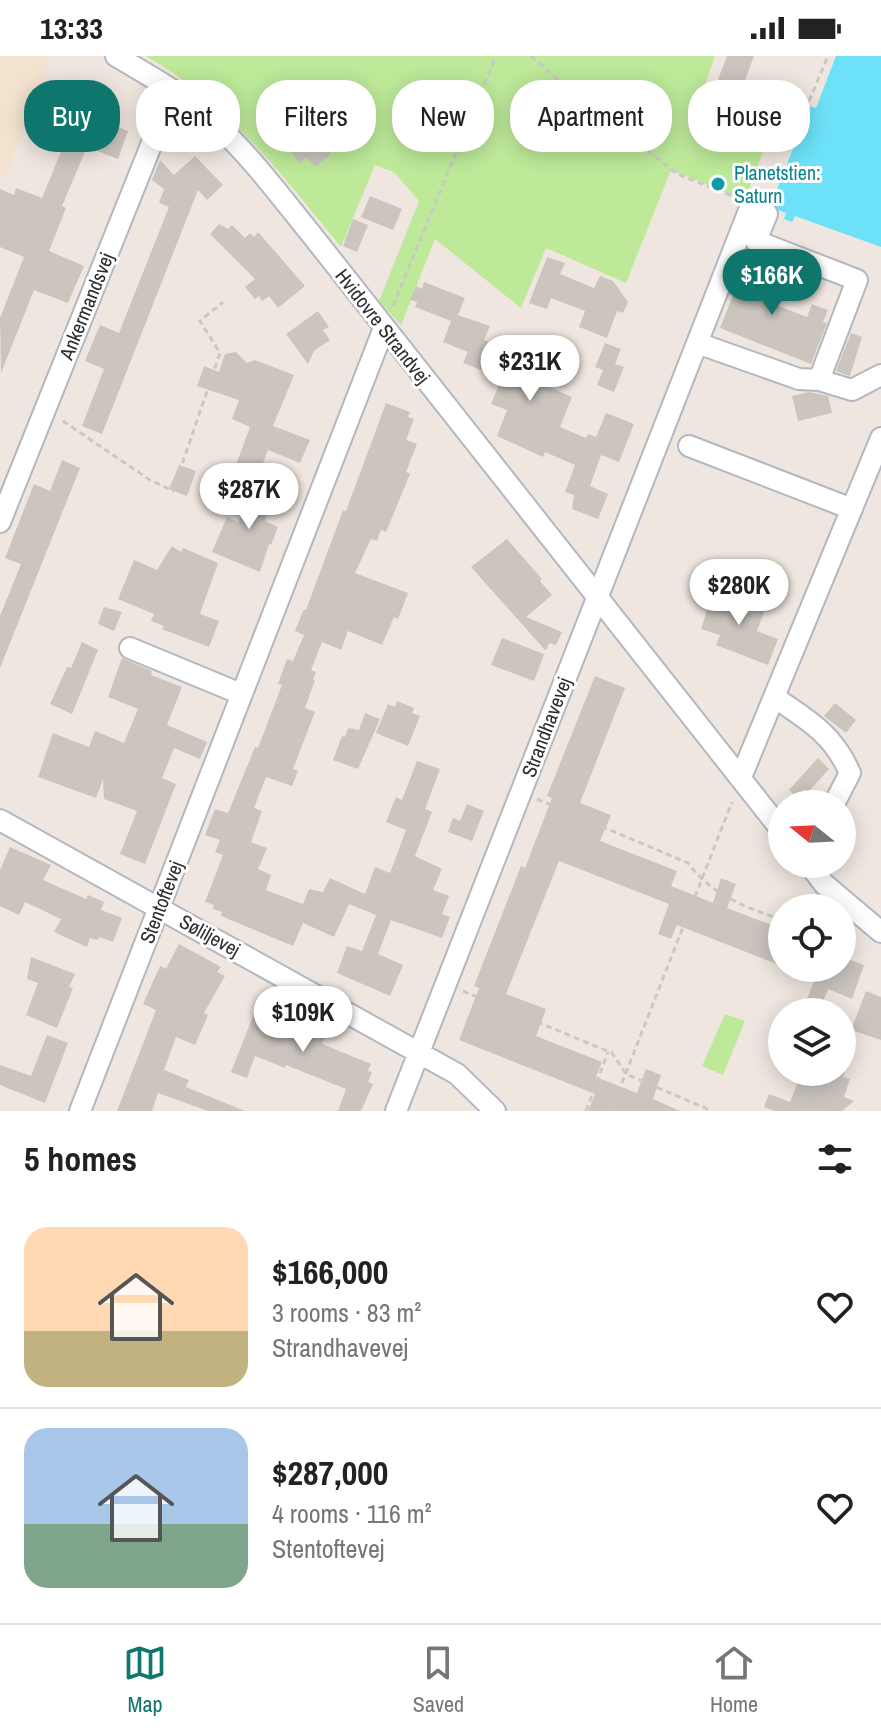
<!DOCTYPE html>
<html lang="en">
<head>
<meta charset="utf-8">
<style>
	:root { --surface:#fff; --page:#f2f2f2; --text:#222; --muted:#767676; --line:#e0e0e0; --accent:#0f766e }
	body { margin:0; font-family:"Archivo Narrow",sans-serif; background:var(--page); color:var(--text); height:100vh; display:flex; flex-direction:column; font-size:30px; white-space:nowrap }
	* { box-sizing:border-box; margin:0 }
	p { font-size:26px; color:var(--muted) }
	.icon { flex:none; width:44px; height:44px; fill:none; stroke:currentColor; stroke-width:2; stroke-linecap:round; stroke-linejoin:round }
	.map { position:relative; height:1055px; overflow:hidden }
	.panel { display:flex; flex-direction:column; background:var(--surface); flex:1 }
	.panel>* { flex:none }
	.hud { position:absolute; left:24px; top:24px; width:834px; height:72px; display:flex; gap:16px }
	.needle { width:52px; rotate:288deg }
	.controls { position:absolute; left:768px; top:734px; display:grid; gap:16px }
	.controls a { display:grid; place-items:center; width:88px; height:88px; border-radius:50%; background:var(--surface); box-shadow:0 4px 20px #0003; font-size:40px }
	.price { position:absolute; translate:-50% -68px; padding:0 18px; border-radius:28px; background:#fff; color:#222; font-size:26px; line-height:52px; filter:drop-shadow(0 2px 4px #0008) }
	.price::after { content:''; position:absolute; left:50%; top:48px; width:24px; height:18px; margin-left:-12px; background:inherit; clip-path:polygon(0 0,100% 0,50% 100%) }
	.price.on { background:var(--accent); color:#fff }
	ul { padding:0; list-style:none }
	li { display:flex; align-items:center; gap:24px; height:200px; padding:0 24px }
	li+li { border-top:2px solid var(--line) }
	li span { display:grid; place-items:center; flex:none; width:224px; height:160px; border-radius:24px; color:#555 }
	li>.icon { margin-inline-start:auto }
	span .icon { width:96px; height:96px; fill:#fffc; stroke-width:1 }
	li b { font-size:34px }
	h2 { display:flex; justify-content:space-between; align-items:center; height:96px; padding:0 24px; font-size:34px }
	.chip { padding:0 28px; border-radius:32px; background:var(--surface); box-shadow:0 4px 20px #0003; font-size:28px; line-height:72px }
	.chip.on { background:var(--accent); color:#fff }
	.status { display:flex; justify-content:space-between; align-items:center; height:56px; padding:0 40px; background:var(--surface); direction:ltr }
	.status svg { height:22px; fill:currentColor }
	.dock { display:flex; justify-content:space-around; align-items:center; height:112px; border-top:2px solid var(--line); background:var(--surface); font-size:22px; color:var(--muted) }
	.dock a { display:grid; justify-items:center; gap:4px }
	.dock .on { color:var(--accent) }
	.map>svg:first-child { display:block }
	.education { fill:#f2e2ce }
	.green { fill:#bde999 }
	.water { fill:#6de1f7 }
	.building { fill:#cbc5be }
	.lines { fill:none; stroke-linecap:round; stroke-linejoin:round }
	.minor-casing { stroke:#b3b7c2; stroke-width:24 }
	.path { stroke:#c8c8c8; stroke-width:3; stroke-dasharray:6 4; stroke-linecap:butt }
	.minor { stroke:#fff; stroke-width:20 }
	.culture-dot { fill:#0f9aa8; stroke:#fff; stroke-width:3 }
	.labels { text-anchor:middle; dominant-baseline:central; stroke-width:6; stroke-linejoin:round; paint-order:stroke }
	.culture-label { font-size:20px; fill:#0d838f; stroke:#fff; text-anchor:start }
	.street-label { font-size:20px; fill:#2d2d2d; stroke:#fff }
</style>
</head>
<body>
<div class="status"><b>13:33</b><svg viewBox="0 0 49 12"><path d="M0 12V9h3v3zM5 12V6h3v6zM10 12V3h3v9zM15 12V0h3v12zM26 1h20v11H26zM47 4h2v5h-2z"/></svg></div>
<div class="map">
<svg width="881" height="1055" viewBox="0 0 881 1055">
	<rect width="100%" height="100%" fill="#efe7df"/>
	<path class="education" d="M 0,0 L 51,0 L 6,121 L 0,119 Z"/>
	<path class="green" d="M 146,0 L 715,0 L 697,50 L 770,77 L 747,139 L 742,143 L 671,114 L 626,227 L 546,192 L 521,252 L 435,183 L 401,269 L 379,245 L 419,145 L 394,116 L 375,109 L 341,191 C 281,118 229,48 146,0 Z
		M 725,958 L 745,965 L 723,1019 L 702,1010 Z"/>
	<path class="water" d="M 836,0 L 881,0 L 881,191 L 795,160 L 792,166 L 784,163 L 786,157 L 770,151 L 810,50 L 816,52 Z"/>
	<path class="building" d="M 727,0 L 754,0 L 741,35 L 717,26 Z
		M 736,46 L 759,55 L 753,70 L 731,61 Z
		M 47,47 L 88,64 L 91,55 L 120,66 L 118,71 L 128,75 L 118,103 L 87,91 L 62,150 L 66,152 L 49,195 L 84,210 L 68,247 L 34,234 L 1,317 L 0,262 L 24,201 L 0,191 L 0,133 L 14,139 L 16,132 L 42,142 L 67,81 L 39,69 Z
		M 296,59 L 331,98 L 315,111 L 307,101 L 300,107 L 275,76 Z
		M 195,100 L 223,129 L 207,144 L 198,134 L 102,378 L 82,370 L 104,313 L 85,305 L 100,269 L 119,277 L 169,151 L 159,147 L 164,133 L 152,124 L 160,104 L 174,119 Z
		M 370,140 L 402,153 L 393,174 L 361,161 Z
		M 353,163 L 368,169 L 357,196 L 343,190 Z
		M 219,168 L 228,173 L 232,169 L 245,182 L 250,177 L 254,181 L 258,176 L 305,230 L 278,252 L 269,240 L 262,245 L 259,240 L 255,243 L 245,231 L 255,223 L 210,178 Z
		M 547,201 L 565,207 L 560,218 L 594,232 L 600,220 L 613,225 L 628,246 L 623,257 L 617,255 L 607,282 L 579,271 L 585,255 L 551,242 L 547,253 L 529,247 Z
		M 746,207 L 781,221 L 771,247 L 807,261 L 812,248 L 828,254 L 823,266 L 827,267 L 811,308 L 720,272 Z
		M 424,226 L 465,242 L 458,259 L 490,270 L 484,284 L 528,302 L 523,314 L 529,316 L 527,321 L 572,341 L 560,371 L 586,382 L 588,378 L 596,381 L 606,357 L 634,368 L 619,406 L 601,399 L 590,430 L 608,438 L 598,463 L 572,453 L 574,439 L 565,436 L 575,409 L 545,396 L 543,401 L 497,380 L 507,354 L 491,348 L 502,322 L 463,307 L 468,296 L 443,286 L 451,265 L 415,251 L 417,246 L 410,244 L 416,230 L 422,233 Z
		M 318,255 L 329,271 L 323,274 L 330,284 L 314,295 L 308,308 L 286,278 Z
		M 851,277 L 862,281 L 850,320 L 836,315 Z
		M 605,287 L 621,293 L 615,308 L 624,311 L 614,336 L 597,329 L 603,314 L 595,311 Z
		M 236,296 L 247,307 L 255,304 L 294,319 L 273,370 L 310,384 L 300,407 L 268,394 L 256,425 L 233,417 L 250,371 L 232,363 L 239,344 L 197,330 L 204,310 L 219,316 L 225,298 Z
		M 809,336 L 828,340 L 832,357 L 798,365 L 792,340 Z
		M 386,347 L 410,356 L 408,361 L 414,363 L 406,384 L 417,388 L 406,416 L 410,418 L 386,476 L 381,474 L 377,485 L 371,483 L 355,517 L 408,537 L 398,563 L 394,561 L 382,589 L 348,575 L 341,594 L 322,586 L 311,614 L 316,616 L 313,624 L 315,624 L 305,652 L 315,656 L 293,713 L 298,715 L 292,730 L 266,721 L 254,752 L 262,755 L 251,786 L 267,792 L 258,813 L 271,819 L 266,834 L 303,848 L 309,833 L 323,836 L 330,822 L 365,838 L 375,811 L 390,817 L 406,774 L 386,766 L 396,741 L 402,744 L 417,705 L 440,713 L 425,753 L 432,756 L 415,800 L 442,813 L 433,834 L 449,840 L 442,858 L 450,861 L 442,882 L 391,864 L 378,898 L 403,909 L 390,940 L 337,917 L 347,890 L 362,895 L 376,859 L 349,848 L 334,881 L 303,867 L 293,890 L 221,860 L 222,856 L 213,853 L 214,849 L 205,846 L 223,799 L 215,796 L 220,784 L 205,779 L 215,753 L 228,757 L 255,691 L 258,692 L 282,629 L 278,628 L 287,603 L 293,605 L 304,579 L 295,575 L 304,553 L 306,554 L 343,454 L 346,455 Z
		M 62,404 L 80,412 L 0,612 L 0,560 L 21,508 L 5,502 L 34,428 L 50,435 Z
		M 179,409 L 196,415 L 187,440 L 169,433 Z
		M 255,427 L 277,437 L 265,465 L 278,471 L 271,489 L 269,488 L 260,516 L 212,496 L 227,461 L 238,466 Z
		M 507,483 L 542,523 L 540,525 L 552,539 L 526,561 L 562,576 L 556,589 L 549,587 L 546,595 L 471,511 Z
		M 172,490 L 181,496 L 183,492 L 218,507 L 200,558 L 219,565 L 209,591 L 162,573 L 164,570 L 151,565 L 154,558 L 118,543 L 134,504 L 157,514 Z
		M 713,536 L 739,544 L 740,542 L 766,551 L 757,575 L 778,583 L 768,609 L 716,589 L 720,579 L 701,573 Z
		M 104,551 L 122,556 L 114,575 L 98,568 Z
		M 502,582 L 544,598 L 534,625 L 491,609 Z
		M 82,586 L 98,594 L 72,658 L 50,648 L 67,611 L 71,612 Z
		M 122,602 L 152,615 L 151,619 L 182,631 L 167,669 L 207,686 L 200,703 L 174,692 L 162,722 L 176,728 L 145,808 L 120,798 L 137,755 L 104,743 L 103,723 L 96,742 L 38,721 L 53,677 L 89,691 L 95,675 L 124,687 L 138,653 L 108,641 Z
		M 595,620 L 625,632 L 580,747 L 611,759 L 600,785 L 677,815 L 671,830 L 713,847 L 721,822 L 736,828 L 727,852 L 782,873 L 782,910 L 677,869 L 671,883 L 658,878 L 669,848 L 559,805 L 506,938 L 546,953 L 536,980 L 602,1006 L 596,1021 L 637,1037 L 646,1013 L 661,1019 L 653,1043 L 680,1055 L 588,1055 L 595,1038 L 459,984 L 479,932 L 474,930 L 521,810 L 525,812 L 552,742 L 547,740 Z
		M 397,645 L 414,652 L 412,657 L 420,660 L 408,690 L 376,677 L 388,648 L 395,651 Z
		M 835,647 L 856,664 L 846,677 L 824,660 Z
		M 365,657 L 380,663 L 358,713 L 333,704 L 342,680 L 345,681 L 348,672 L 359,674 Z
		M 818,702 L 829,713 L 800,745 L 789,734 Z
		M 467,748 L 484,755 L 472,785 L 448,776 L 453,762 L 460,765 Z
		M 10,791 L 51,809 L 43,824 L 86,843 L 88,839 L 104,846 L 101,854 L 122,862 L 113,886 L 99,881 L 98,884 L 90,882 L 87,891 L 54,876 L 61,863 L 25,846 L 19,859 L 0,850 L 0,814 Z
		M 179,888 L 221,911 L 217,916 L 225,920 L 204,957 L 208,959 L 195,989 L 176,981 L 164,1014 L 189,1024 L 186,1031 L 245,1055 L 208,1055 L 158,1037 L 152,1055 L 117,1055 L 156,954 L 143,948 L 160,910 L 166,913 Z
		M 31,901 L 75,918 L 69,931 L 73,932 L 57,972 L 26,959 L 38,927 L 27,923 Z
		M 842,901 L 864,909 L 852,943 L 828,933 L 819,956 L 802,956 L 819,912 L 842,912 Z
		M 866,935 L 881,941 L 881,984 L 851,974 Z
		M 259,945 L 322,971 L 320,975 L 326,978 L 322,988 L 371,1008 L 368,1015 L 372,1016 L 368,1026 L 373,1028 L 361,1055 L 338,1055 L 346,1033 L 286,1009 L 285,1012 L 255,1000 L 247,1022 L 231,1016 Z
		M 47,979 L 68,987 L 45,1047 L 0,1029 L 0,1009 L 31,1020 Z
		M 802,1016 L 816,1020 L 818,1016 L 845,1016 L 843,1021 L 850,1023 L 844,1041 L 854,1045 L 842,1055 L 774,1055 L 764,1051 L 769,1038 L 790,1046 Z"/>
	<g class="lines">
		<defs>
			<path id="minor" d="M 116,0 C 151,21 189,41 218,70 C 254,104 284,145 315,183 L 782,775
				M 750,151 L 767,158 L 756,185 L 857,224 L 819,324
				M 697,287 L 799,323 L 819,324 L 852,334 L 881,319
				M 689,390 L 852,453
				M 0,466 L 156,77 L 178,37
				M 130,592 L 241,638
				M 774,641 C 808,664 833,678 850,717 L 834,748
				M 741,721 L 881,382
				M 0,764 L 457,1018 L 495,1055
				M 809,808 L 824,828 L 881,876
				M 80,1055 L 384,272
				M 396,1055 L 752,147"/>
		</defs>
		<use href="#minor" class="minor-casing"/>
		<path class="path" d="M 531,0 L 582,44 L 677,118 L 733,140
			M 788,51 L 804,57 L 828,0
			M 393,250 L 496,0
			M 63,365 L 150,424 L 173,435 L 220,297 L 200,265 L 223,246
			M 537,743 L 688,807 C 712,839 745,851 782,864
			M 463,935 L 612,997 L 626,1018 L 712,1055
			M 586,1055 L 608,996
			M 611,1055 L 732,746"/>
		<use href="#minor" class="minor"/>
	</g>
	<circle class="culture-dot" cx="718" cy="128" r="8"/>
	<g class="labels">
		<g class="culture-label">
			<text x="734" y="116">Planetstien:<tspan x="734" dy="23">Saturn</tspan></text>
		</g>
		<g class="street-label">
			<text transform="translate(86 250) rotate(-68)">Ankermandsvej</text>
			<text transform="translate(383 270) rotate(52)">Hvidovre Strandvej</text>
			<text transform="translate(546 671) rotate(-69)">Strandhavevej</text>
			<text transform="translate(161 846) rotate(-69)">Stentoftevej</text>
			<text transform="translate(210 879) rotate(29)">Søliljevej</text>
		</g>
	</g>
</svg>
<div class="controls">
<a><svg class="needle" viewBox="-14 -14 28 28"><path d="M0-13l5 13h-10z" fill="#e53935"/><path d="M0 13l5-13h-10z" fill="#767676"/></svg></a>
<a><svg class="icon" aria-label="locate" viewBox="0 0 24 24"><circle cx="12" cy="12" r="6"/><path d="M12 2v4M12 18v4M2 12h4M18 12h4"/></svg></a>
<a><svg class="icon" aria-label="layers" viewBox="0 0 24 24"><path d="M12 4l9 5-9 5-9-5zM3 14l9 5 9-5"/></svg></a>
</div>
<b class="price on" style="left:772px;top:261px">$166K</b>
<b class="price" style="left:530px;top:347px">$231K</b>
<b class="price" style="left:249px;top:475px">$287K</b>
<b class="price" style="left:739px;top:571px">$280K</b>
<b class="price" style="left:303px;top:998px">$109K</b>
<div class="hud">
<a class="chip on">Buy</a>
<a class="chip">Rent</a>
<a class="chip">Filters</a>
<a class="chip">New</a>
<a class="chip">Apartment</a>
<a class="chip">House</a>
</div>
</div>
<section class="panel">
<h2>5 homes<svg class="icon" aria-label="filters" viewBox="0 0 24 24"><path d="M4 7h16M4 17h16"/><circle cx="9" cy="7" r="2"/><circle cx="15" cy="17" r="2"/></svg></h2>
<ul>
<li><span style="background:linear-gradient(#ffd9b3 65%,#c2b280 0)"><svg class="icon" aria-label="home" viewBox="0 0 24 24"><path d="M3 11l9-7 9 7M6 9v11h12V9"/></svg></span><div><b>$166,000</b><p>3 rooms · 83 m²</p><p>Strandhavevej</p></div><svg class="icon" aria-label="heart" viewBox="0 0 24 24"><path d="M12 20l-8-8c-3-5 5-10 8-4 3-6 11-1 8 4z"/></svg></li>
<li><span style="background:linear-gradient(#a9c7e8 60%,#7fa58c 0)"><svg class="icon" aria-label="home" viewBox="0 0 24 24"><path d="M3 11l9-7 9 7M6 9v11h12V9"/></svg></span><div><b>$287,000</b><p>4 rooms · 116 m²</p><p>Stentoftevej</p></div><svg class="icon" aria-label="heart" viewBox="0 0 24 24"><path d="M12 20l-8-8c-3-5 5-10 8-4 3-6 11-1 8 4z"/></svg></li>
</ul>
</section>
<nav class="dock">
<a class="on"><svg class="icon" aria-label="map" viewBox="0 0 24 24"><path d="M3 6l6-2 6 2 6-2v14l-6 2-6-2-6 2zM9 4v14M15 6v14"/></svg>Map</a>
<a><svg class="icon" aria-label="saved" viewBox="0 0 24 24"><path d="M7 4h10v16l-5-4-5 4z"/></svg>Saved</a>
<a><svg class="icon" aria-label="home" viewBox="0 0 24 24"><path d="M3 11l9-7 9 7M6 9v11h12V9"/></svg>Home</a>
</nav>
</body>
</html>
